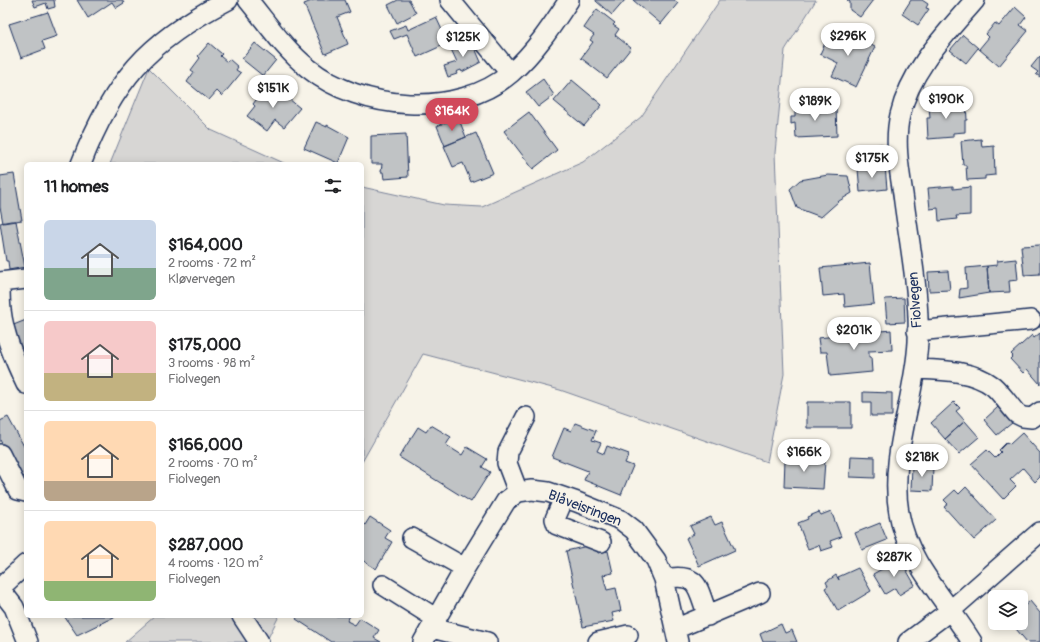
<!DOCTYPE html>
<html lang="en">
<head>
<meta charset="utf-8">
<style>
	:root { --surface:#fff; --page:#f2f2f2; --text:#202124; --muted:#757577; --line:#e0e0e0; --accent:#d1495b }
	body { margin:0; font-family:Pangolin,sans-serif; background:var(--page); color:var(--text); height:100vh; display:flex; flex-direction:column; font-size:15px; white-space:nowrap }
	* { box-sizing:border-box; margin:0 }
	p { font-size:13px; color:var(--muted) }
	.icon { flex:none; width:22px; height:22px; fill:none; stroke:currentColor; stroke-width:2; stroke-linecap:round; stroke-linejoin:round }
	.map { position:relative; flex:1; overflow:hidden }
	.drawer { position:absolute; left:24px; top:162px; width:340px; height:456px; display:flex; flex-direction:column; background:var(--surface); border-radius:6px; box-shadow:0 2px 10px #0003 }
	.drawer>* { flex:none }
	.fabs { position:absolute; left:988px; top:590px; display:grid; gap:8px }
	.fabs a { display:grid; place-items:center; width:40px; height:40px; border-radius:6px; background:var(--surface); box-shadow:0 2px 10px #0003; font-size:20px }
	.price { position:absolute; translate:-50% -34px; padding:0 9px; border-radius:14px; background:#fff; color:#222; font-size:13px; line-height:26px; filter:drop-shadow(0 1px 2px #0008) }
	.price::after { content:''; position:absolute; left:50%; top:24px; width:12px; height:9px; margin-left:-6px; background:inherit; clip-path:polygon(0 0,100% 0,50% 100%) }
	.price.active { background:var(--accent); color:#fff }
	ul { padding:0; list-style:none }
	li { display:flex; align-items:center; gap:12px; height:100px; padding:0 20px }
	li+li { border-top:1px solid var(--line) }
	li span { display:grid; place-items:center; flex:none; width:112px; height:80px; border-radius:6px; color:#555 }
	li>.icon { margin-inline-start:auto }
	span .icon { width:48px; height:48px; fill:#fffc; stroke-width:1 }
	li b { font-size:17px }
	h2 { display:flex; justify-content:space-between; align-items:center; height:48px; padding:0 20px; font-size:17px }
	.map>svg:first-child { display:block }
	.green { fill:#d7d6d4; stroke:#798299 }
	.building { fill:#c0c3c5; stroke:#1b2f5e }
	.lines { fill:none; stroke-linecap:round; stroke-linejoin:round }
	.minor-casing { stroke:#1b2f5e; stroke-width:22 }
	.minor { stroke:#f7f3e8; stroke-width:19 }
	.labels { text-anchor:middle; dominant-baseline:central; stroke-width:3; stroke-linejoin:round; paint-order:stroke }
	.street-label { font-size:14px; fill:#1b2f5e; stroke:#f7f3e8 }
</style>
</head>
<body>
<div class="map">
<svg width="1040" height="642" viewBox="0 0 1040 642">
	<rect width="100%" height="100%" fill="#f7f3e8"/>
	<filter id="ink" filterUnits="userSpaceOnUse"><feTurbulence type="fractalNoise" baseFrequency=".025" numOctaves="2"/><feDisplacementMap in="SourceGraphic" scale="8" xChannelSelector="R" yChannelSelector="G"/><feConvolveMatrix kernelMatrix="1 2 1 2 8 2 1 2 1" color-interpolation-filters="sRGB"/></filter>
	<g filter="url(#ink)">
		<path class="green" d="M 720,0 L 816,0 L 785,50 L 775,153 L 784,374 L 767,462 L 560,390 L 423,354 L 362,462 L 362,187 L 444,205 L 482,207 L 583,162 L 641,117 Z
			M 149,68 L 211,130 L 286,164 L 110,164 Z
			M 155,616 L 279,616 L 266,642 L 125,642 Z"/>
		<path class="building" d="M 32,0 L 54,0 L 55,7 L 48,9 L 46,3 L 35,7 Z
			M 77,0 L 122,0 L 124,3 L 116,8 L 112,2 L 88,18 Z
			M 314,0 L 345,0 L 350,12 L 337,17 L 348,44 L 325,54 L 304,4 Z
			M 398,0 L 409,0 L 416,13 L 397,23 L 388,5 Z
			M 596,0 L 625,0 L 612,15 L 596,1 Z
			M 633,0 L 674,0 L 678,3 L 661,24 Z
			M 847,0 L 873,0 L 860,17 L 850,10 L 850,2 Z
			M 911,0 L 922,0 L 928,4 L 926,8 L 929,9 L 918,25 L 902,14 Z
			M 1015,7 L 1026,17 L 1020,25 L 1028,31 L 999,66 L 979,49 L 989,37 L 986,34 L 995,23 L 999,26 Z
			M 597,9 L 615,23 L 613,25 L 619,29 L 615,35 L 631,48 L 607,78 L 581,58 L 593,42 L 590,40 L 594,35 L 584,28 Z
			M 48,12 L 57,36 L 42,41 L 45,49 L 21,58 L 9,24 Z
			M 436,17 L 448,43 L 417,57 L 407,34 L 394,39 L 390,31 L 406,25 L 408,30 Z
			M 831,30 L 849,38 L 851,35 L 875,47 L 856,87 L 832,76 L 838,63 L 820,54 Z
			M 963,35 L 978,48 L 966,63 L 950,50 Z
			M 471,39 L 481,62 L 462,72 L 461,70 L 456,72 L 457,74 L 448,77 L 444,66 L 457,62 L 451,49 Z
			M 209,43 L 222,54 L 220,56 L 227,62 L 229,59 L 238,67 L 236,70 L 241,73 L 222,96 L 217,91 L 209,100 L 187,82 L 194,72 L 191,70 L 200,58 L 198,56 Z
			M 255,43 L 276,60 L 263,76 L 242,59 Z
			M 1040,56 L 1040,77 L 1036,74 L 1038,72 L 1031,67 Z
			M 543,79 L 554,95 L 538,107 L 526,92 Z
			M 572,80 L 602,105 L 584,126 L 554,101 Z
			M 272,85 L 300,108 L 284,127 L 275,120 L 267,131 L 247,116 L 255,106 L 253,104 L 262,92 L 265,94 Z
			M 934,99 L 943,99 L 943,104 L 945,105 L 966,104 L 967,120 L 965,120 L 965,132 L 953,133 L 953,137 L 928,139 L 927,118 L 930,118 L 929,106 L 934,105 Z
			M 836,107 L 837,136 L 796,138 L 795,123 L 791,124 L 791,117 L 795,117 L 795,109 Z
			M 529,112 L 557,150 L 533,169 L 504,131 Z
			M 458,117 L 466,137 L 445,146 L 437,126 Z
			M 316,122 L 327,127 L 327,125 L 349,137 L 338,163 L 304,148 Z
			M 476,133 L 493,173 L 471,182 L 463,163 L 453,167 L 444,146 Z
			M 406,134 L 408,177 L 384,179 L 383,172 L 381,172 L 382,164 L 371,164 L 371,136 Z
			M 981,139 L 982,147 L 994,146 L 995,175 L 985,176 L 985,179 L 967,180 L 966,165 L 963,165 L 961,141 Z
			M 882,144 L 884,164 L 864,165 L 862,146 Z
			M 885,166 L 887,189 L 860,192 L 858,169 Z
			M 14,174 L 22,220 L 3,223 L 0,207 L 0,176 Z
			M 828,175 L 848,176 L 852,193 L 839,201 L 821,217 L 797,208 L 790,189 L 800,180 Z
			M 953,186 L 953,189 L 970,187 L 970,215 L 956,216 L 957,219 L 939,221 L 938,208 L 930,209 L 928,188 Z
			M 11,221 L 16,221 L 25,267 L 9,270 L 8,261 L 6,261 L 0,223 Z
			M 1040,245 L 1040,274 L 1024,275 L 1021,246 Z
			M 1016,259 L 1018,280 L 1009,281 L 1010,292 L 989,293 L 987,266 L 997,265 L 997,261 Z
			M 870,263 L 874,304 L 845,307 L 844,294 L 823,296 L 820,268 Z
			M 987,266 L 989,293 L 959,298 L 960,289 L 967,288 L 966,268 Z
			M 948,271 L 950,290 L 929,291 L 928,272 Z
			M 904,298 L 905,322 L 887,323 L 885,299 Z
			M 26,320 L 26,365 L 11,326 Z
			M 891,330 L 892,350 L 869,351 L 869,357 L 871,357 L 872,372 L 830,376 L 827,352 L 820,352 L 818,338 Z
			M 1040,333 L 1040,384 L 1027,369 L 1023,373 L 1010,359 L 1013,356 L 1011,354 L 1032,335 L 1034,338 Z
			M 863,392 L 892,393 L 892,416 L 871,416 L 871,402 L 863,402 Z
			M 807,402 L 851,402 L 851,428 L 807,428 Z
			M 954,402 L 960,408 L 956,411 L 965,421 L 945,439 L 931,423 Z
			M 998,407 L 1012,423 L 997,435 L 984,420 Z
			M 8,417 L 26,450 L 26,475 L 21,478 L 0,440 L 0,421 Z
			M 965,421 L 979,437 L 959,454 L 945,439 Z
			M 575,423 L 596,431 L 592,440 L 601,443 L 597,451 L 604,454 L 607,446 L 629,454 L 625,463 L 633,466 L 621,495 L 584,480 L 588,471 L 552,457 L 564,428 L 571,431 Z
			M 431,425 L 451,437 L 446,445 L 462,455 L 467,447 L 487,459 L 482,467 L 490,472 L 471,502 L 399,457 L 418,427 L 426,432 Z
			M 1022,433 L 1040,453 L 1040,477 L 1035,482 L 1023,468 L 1010,480 L 1016,486 L 1003,499 L 971,464 L 987,450 L 995,458 L 1001,452 L 999,450 L 1007,442 L 1010,444 Z
			M 797,456 L 814,457 L 814,460 L 825,461 L 823,489 L 784,487 L 785,459 L 797,459 Z
			M 851,456 L 875,457 L 875,478 L 850,477 Z
			M 912,466 L 933,467 L 932,491 L 911,490 Z
			M 966,487 L 996,520 L 974,540 L 944,507 L 948,504 L 944,500 L 955,490 L 959,494 Z
			M 831,511 L 841,537 L 830,541 L 833,547 L 821,551 L 819,545 L 808,549 L 798,523 L 808,519 L 807,517 L 819,512 L 821,515 Z
			M 370,517 L 390,530 L 385,538 L 392,542 L 376,569 L 362,560 L 362,523 L 365,525 Z
			M 711,517 L 715,525 L 722,522 L 735,550 L 699,566 L 686,538 L 694,534 L 690,526 Z
			M 880,523 L 887,540 L 862,550 L 855,533 Z
			M 596,544 L 598,553 L 608,551 L 613,573 L 603,575 L 607,590 L 616,588 L 621,611 L 612,613 L 614,621 L 583,627 L 566,551 Z
			M 900,559 L 915,585 L 899,595 L 895,588 L 885,594 L 873,574 Z
			M 858,568 L 871,591 L 838,611 L 825,588 L 828,586 L 826,582 L 836,575 L 839,580 L 838,577 Z
			M 1030,601 L 1040,613 L 1040,642 L 1027,642 L 1011,623 L 1021,623 L 1021,609 Z
			M 64,616 L 116,616 L 77,635 Z
			M 298,616 L 350,616 L 347,621 L 355,625 L 360,618 L 379,630 L 374,638 L 381,642 L 331,642 L 296,619 Z
			M 781,624 L 785,633 L 792,630 L 797,642 L 763,642 L 760,634 Z"/>
		<g class="lines">
			<defs>
				<path id="minor" d="M 248,0 C 267,23 285,50 308,68 C 361,111 457,119 511,73 C 535,52 552,26 569,0
					M 450,0 L 510,73
					M 81,164 C 113,81 148,41 228,0
					M 0,282 L 26,279
					M 0,283 C 0,292 0,301 1,310 C 4,336 15,361 26,384
					M 917,331 L 1031,320
					M 915,369 C 940,370 972,370 993,386 C 1002,394 1009,405 1017,414 L 1023,417 L 1032,418 L 1040,412
					M 0,454 L 18,490 L 26,492
					M 518,492 L 507,463 L 508,452 L 526,417
					M 564,498 L 555,519 L 557,525 L 601,542
					M 412,538 L 465,568
					M 664,579 C 700,572 697,588 708,616
					M 383,585 L 437,619
					M 0,588 L 26,564
					M 0,589 L 14,607 L 28,642
					M 242,616 L 259,642
					M 432,628 L 487,642
					M 675,629 L 760,593
					M 423,642 L 465,568 L 506,501 L 518,492 L 532,490 L 548,492 L 577,502 L 621,520 L 634,530 L 656,560 L 664,579 L 678,642
					M 598,642 L 628,635
					M 908,642 L 951,610 L 1040,532
					M 972,642 C 947,601 907,562 899,513 C 889,456 915,399 918,342 C 920,293 909,243 903,194 C 899,169 894,140 900,115 C 911,69 945,35 975,0"/>
			</defs>
			<use href="#minor" class="minor-casing"/>
			<use href="#minor" class="minor"/>
		</g>
	</g>
	<g class="labels">
		<g class="street-label">
			<text transform="translate(915 300) rotate(-94)">Fiolvegen</text>
			<text transform="translate(585 508) rotate(21)">Blåveisringen</text>
		</g>
	</g>
</svg>
<div class="fabs">
<a><svg class="icon" aria-label="layers" viewBox="0 0 24 24"><path d="M12 4l9 5-9 5-9-5zM3 14l9 5 9-5"/></svg></a>
</div>
<b class="price" style="left:848px;top:57px">$296K</b>
<b class="price" style="left:463px;top:58px">$125K</b>
<b class="price" style="left:273px;top:109px">$151K</b>
<b class="price" style="left:946px;top:120px">$190K</b>
<b class="price" style="left:815px;top:122px">$189K</b>
<b class="price active" style="left:452px;top:132px">$164K</b>
<b class="price" style="left:872px;top:179px">$175K</b>
<b class="price" style="left:854px;top:351px">$201K</b>
<b class="price" style="left:804px;top:473px">$166K</b>
<b class="price" style="left:922px;top:478px">$218K</b>
<b class="price" style="left:894px;top:578px">$287K</b>
<section class="drawer">
<h2>11 homes<svg class="icon" aria-label="filters" viewBox="0 0 24 24"><path d="M4 7h16M4 17h16"/><circle cx="9" cy="7" r="2"/><circle cx="15" cy="17" r="2"/></svg></h2>
<ul>
<li><span style="background:linear-gradient(#c9d6e8 60%,#7fa58c 0)"><svg class="icon" aria-label="home" viewBox="0 0 24 24"><path d="M3 11l9-7 9 7M6 9v11h12V9"/></svg></span><div><b>$164,000</b><p>2 rooms · 72 m²</p><p>Kløvervegen</p></div></li>
<li><span style="background:linear-gradient(#f6c9c9 65%,#c2b280 0)"><svg class="icon" aria-label="home" viewBox="0 0 24 24"><path d="M3 11l9-7 9 7M6 9v11h12V9"/></svg></span><div><b>$175,000</b><p>3 rooms · 98 m²</p><p>Fiolvegen</p></div></li>
<li><span style="background:linear-gradient(#ffd9b3 75%,#b9a48a 0)"><svg class="icon" aria-label="home" viewBox="0 0 24 24"><path d="M3 11l9-7 9 7M6 9v11h12V9"/></svg></span><div><b>$166,000</b><p>2 rooms · 70 m²</p><p>Fiolvegen</p></div></li>
<li><span style="background:linear-gradient(#ffd9b3 75%,#8fb573 0)"><svg class="icon" aria-label="home" viewBox="0 0 24 24"><path d="M3 11l9-7 9 7M6 9v11h12V9"/></svg></span><div><b>$287,000</b><p>4 rooms · 120 m²</p><p>Fiolvegen</p></div></li>
</ul>
</section>
</div>
</body>
</html>
